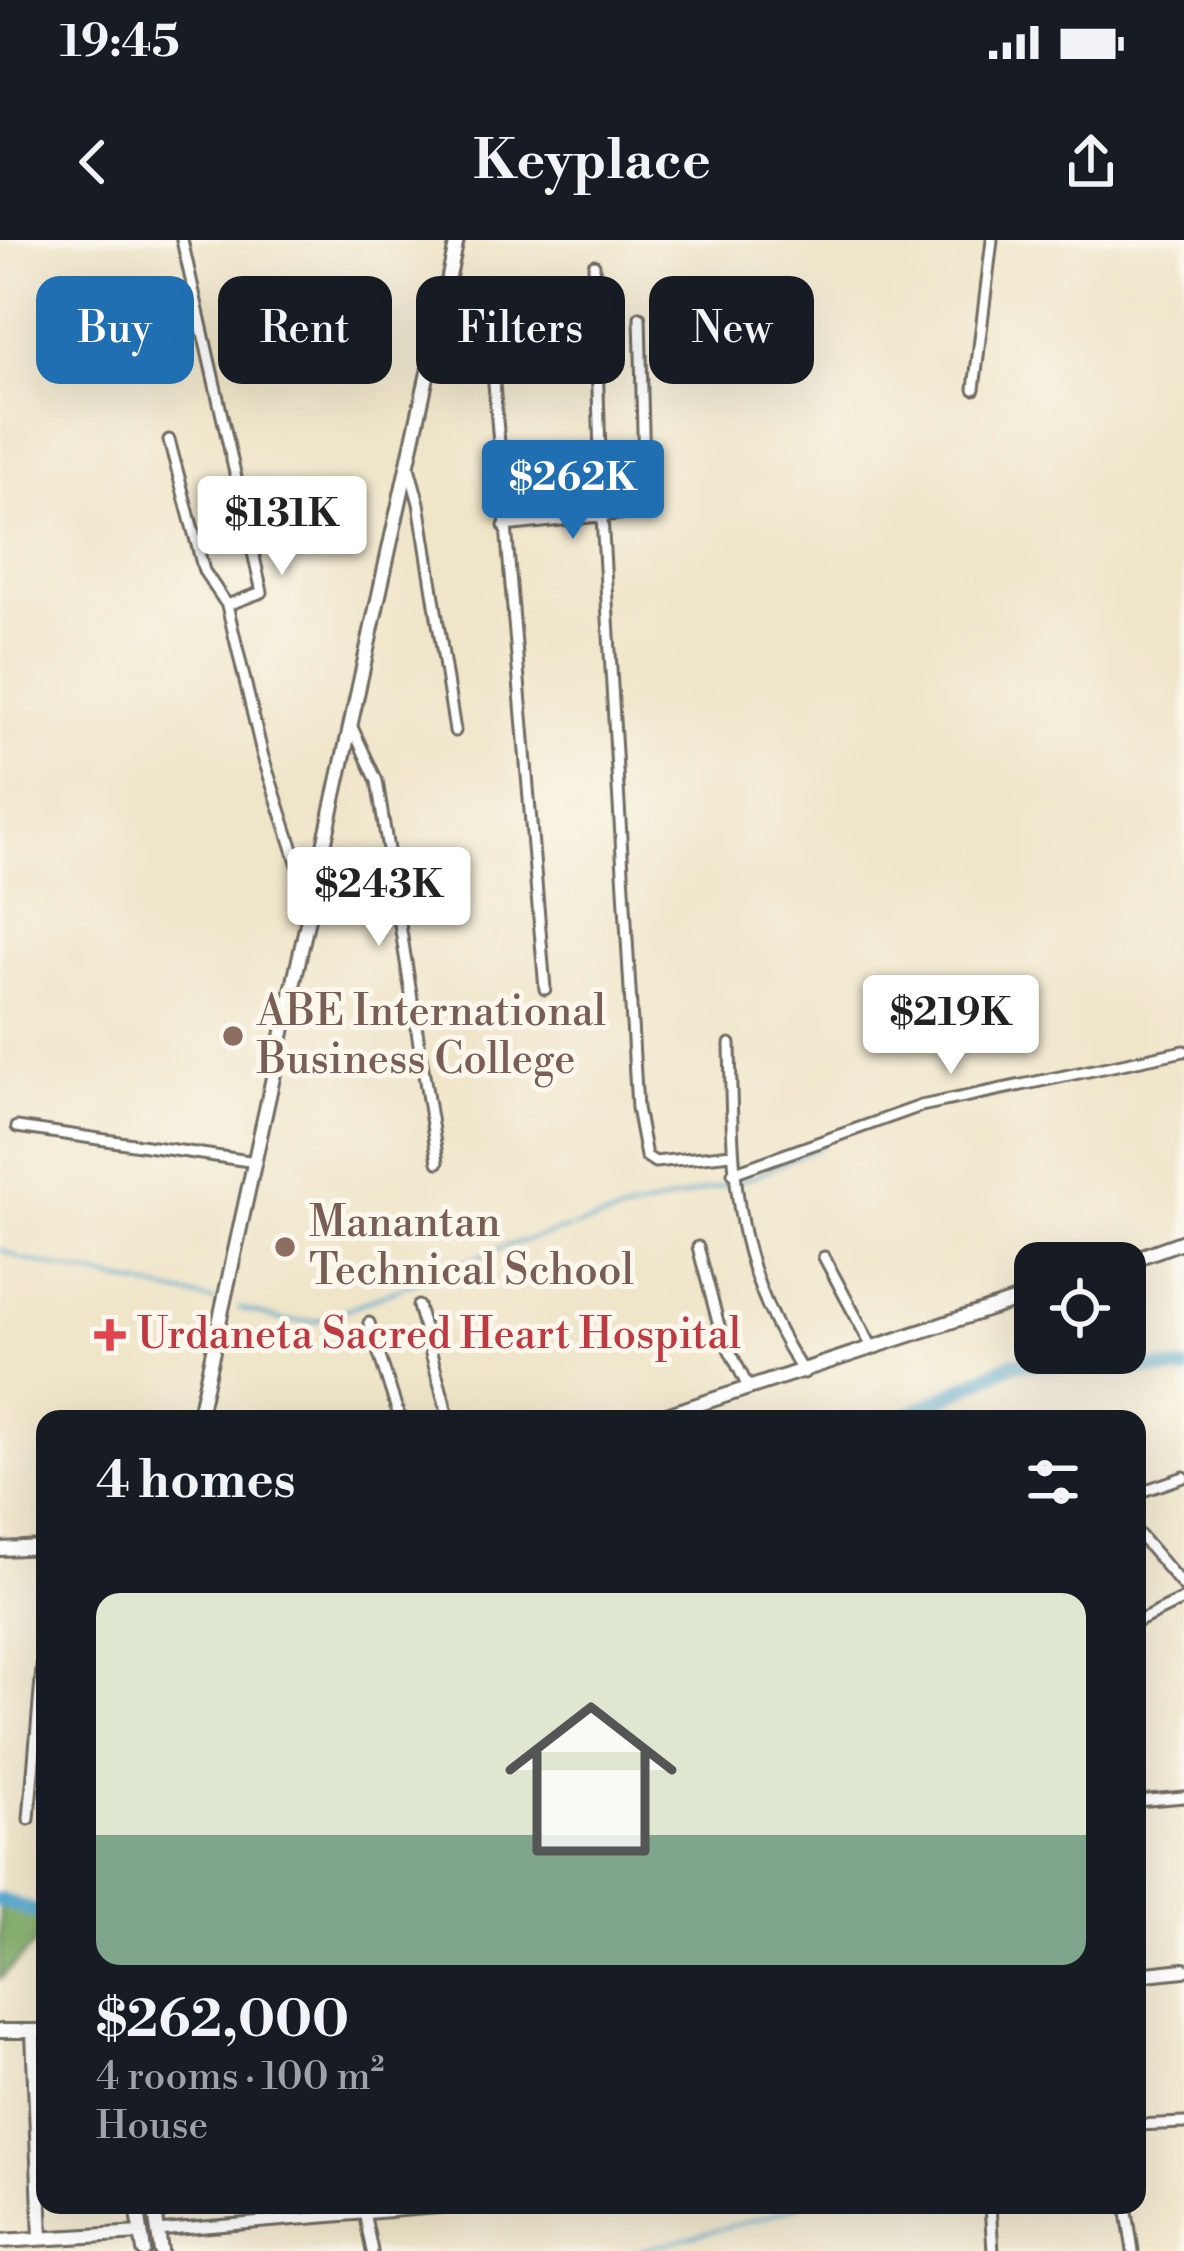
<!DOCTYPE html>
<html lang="en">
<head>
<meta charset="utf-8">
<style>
	:root { --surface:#171b24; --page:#20242c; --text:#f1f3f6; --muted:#9ea1a6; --accent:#1f6fb2 }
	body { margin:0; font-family:"Libre Bodoni",serif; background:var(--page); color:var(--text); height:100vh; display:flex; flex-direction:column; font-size:45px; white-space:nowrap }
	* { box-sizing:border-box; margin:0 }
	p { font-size:39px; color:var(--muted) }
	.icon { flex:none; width:66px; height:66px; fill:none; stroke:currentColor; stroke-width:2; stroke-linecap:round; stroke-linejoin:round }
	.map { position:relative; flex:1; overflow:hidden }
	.drawer { position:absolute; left:36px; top:1170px; width:1110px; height:804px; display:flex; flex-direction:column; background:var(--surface); border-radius:24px; box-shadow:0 12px 48px #0002 }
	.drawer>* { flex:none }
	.top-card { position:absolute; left:36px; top:36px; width:1113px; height:108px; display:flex; gap:24px }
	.tools { position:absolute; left:1014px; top:1002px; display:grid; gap:24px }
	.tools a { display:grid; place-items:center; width:132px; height:132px; border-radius:24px; background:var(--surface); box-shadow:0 12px 48px #0002; font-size:60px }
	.price { position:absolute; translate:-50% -102px; padding:0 27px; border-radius:12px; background:#fff; color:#222; font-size:39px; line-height:78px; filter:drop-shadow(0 3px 6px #0008) }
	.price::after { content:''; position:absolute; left:50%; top:72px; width:36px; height:27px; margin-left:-18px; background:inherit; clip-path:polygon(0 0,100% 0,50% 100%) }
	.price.on { background:var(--accent); color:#fff }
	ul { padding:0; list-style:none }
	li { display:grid; align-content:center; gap:24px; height:636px; padding:0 60px }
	li span { display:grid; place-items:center; height:372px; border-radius:24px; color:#555 }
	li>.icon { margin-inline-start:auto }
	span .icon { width:216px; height:216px; fill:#fffc; stroke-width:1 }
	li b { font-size:51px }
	h2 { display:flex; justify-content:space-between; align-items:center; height:144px; padding:0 60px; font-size:51px }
	.pill { padding:0 42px; border-radius:24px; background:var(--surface); box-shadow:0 12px 48px #0002; font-size:42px; line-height:108px }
	.pill.on { background:var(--accent); color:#fff }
	.status { display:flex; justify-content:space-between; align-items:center; height:84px; padding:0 60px; background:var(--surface); direction:ltr }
	.status svg { height:33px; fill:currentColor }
	header { display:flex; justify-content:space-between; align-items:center; height:156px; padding:0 60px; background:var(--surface); font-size:54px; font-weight:700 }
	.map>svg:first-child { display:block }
	.forest { fill:#79a862; stroke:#526a46; stroke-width:3 }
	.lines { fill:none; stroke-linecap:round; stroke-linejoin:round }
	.stream { stroke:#50a4cc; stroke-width:3 }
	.river { stroke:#50a4cc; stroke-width:15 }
	.minor-casing { stroke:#706c62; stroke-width:15 }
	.major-casing { stroke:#706c62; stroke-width:18 }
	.minor { stroke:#fff; stroke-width:9 }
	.major { stroke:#fff; stroke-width:12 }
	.education-dot { fill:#8d6e63; stroke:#fbf7ec; stroke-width:4.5 }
	.health-dot { fill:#e0444e; stroke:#fbf7ec; stroke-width:4.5 }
	.labels { text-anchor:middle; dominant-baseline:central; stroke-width:10; stroke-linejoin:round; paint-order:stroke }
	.education-label { font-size:42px; fill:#785e54; stroke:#fbf7ec; text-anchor:start }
	.health-label { font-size:42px; fill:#be3a42; stroke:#fbf7ec; text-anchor:start }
</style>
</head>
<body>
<div class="status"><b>19:45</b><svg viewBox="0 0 49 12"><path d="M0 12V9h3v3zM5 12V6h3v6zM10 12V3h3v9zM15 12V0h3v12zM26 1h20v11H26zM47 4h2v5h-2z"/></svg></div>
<header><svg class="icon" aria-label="back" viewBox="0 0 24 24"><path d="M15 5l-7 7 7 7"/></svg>Keyplace<svg class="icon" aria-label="share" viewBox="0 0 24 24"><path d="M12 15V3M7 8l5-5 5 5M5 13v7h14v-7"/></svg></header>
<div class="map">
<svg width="1184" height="2011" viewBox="0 0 1184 2011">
	<rect width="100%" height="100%" fill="#fbf7ec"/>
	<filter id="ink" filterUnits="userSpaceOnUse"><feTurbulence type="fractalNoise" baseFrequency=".00833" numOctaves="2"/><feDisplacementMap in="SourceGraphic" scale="24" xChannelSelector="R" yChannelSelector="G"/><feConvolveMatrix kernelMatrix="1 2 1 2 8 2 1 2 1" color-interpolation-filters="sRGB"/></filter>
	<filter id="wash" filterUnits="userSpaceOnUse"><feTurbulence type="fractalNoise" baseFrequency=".004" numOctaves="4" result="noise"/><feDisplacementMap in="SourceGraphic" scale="48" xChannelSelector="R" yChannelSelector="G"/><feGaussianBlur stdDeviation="2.7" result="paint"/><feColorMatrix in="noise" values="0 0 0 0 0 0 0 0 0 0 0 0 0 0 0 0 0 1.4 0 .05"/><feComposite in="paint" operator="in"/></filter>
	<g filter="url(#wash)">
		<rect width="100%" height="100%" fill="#efe5c9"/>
		<path class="forest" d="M 0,1663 L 45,1680 L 33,1706 L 0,1739 Z"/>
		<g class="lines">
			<path class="stream" d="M 975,859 L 1018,850
				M 0,1009 L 25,1020 L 214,1061
				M 239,1068 L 282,1080 L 317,1081 L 506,1006 L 753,937 L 823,905
				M 640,2011 C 695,1994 747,1984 802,1965"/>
			<path class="river" d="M 901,1179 L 1014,1123 L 1184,1130
				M 0,1660 L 45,1675"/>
		</g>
	</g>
	<g filter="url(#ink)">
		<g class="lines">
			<defs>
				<path id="minor" d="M 182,0 L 262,352 L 227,365 L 263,517 L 311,665
					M 594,25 L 602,277 L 637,868 L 646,916 L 655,922 L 732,914
					M 434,108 L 490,119 L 493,132 L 545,749
					M 974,149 L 992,0
					M 169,200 L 204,331 L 227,365
					M 408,224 L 419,263 L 455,491
					M 504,286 L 638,272 L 645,266 L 640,77
					M 351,485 L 377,541 L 438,922
					M 730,804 C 733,932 730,1021 804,1133
					M 17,887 L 256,922
					M 733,933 L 921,866 L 1184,811
					M 698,1007 L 721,1093 L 749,1149
					M 824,1017 L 873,1109
					M 418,1066 L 449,1179
					M 369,1083 L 400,1179
					M 1137,1253 L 1184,1237
					M 1137,1292 L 1184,1347
					M 1137,1382 L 1184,1359
					M 1137,1561 L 1184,1557
					M 29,1579 L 45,1394
					M 1137,1885 L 1184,1883
					M 990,1965 L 993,2011
					M 1126,1965 L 1133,2011
					M 365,1977 L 372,2011
					M 157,1991 L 468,1965"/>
				<path id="major" d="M 1123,1023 L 1184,1001
					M 198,1179 L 457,0
					M 654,1179 L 1035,1054
					M 0,1309 L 45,1307
					M 1137,1735 L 1184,1730
					M 0,1791 L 45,1791
					M 33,1791 L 41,1998
					M 137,1965 L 144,2011
					M 154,1965 L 161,2011
					M 0,2001 L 141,1993"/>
			</defs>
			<use href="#minor" class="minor-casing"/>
			<use href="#major" class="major-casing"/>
			<use href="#minor" class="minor"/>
			<use href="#major" class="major"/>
		</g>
	</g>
	<g class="education-dot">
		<circle cx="233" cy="796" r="12"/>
		<circle cx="285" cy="1007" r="12"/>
	</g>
	<path class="health-dot" d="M104 1077h12v12h12v12h-12v12h-12v-12h-12v-12h12z"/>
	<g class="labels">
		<g class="education-label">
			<text x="257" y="772">ABE International<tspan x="257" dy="48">Business College</tspan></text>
			<text x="309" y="983">Manantan<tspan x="309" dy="48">Technical School</tspan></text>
		</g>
		<g class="health-label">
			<text x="137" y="1095">Urdaneta Sacred Heart Hospital</text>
		</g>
	</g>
</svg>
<div class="tools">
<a><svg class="icon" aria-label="locate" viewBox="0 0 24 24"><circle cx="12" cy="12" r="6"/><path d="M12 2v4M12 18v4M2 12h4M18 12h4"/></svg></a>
</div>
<b class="price on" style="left:573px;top:302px">$262K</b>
<b class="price" style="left:282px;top:338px">$131K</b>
<b class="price" style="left:379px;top:709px">$243K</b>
<b class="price" style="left:951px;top:837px">$219K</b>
<div class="top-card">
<a class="pill on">Buy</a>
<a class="pill">Rent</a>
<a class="pill">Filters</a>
<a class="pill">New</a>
</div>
<section class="drawer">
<h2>4 homes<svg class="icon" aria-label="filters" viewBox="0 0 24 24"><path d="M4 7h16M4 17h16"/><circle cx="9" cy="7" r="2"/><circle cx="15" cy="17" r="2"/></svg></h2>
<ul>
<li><span style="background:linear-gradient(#dfe7d0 65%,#7fa58c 0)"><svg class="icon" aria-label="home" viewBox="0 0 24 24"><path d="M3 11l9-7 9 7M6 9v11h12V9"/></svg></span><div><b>$262,000</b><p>4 rooms · 100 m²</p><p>House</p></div></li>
</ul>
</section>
</div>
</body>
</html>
